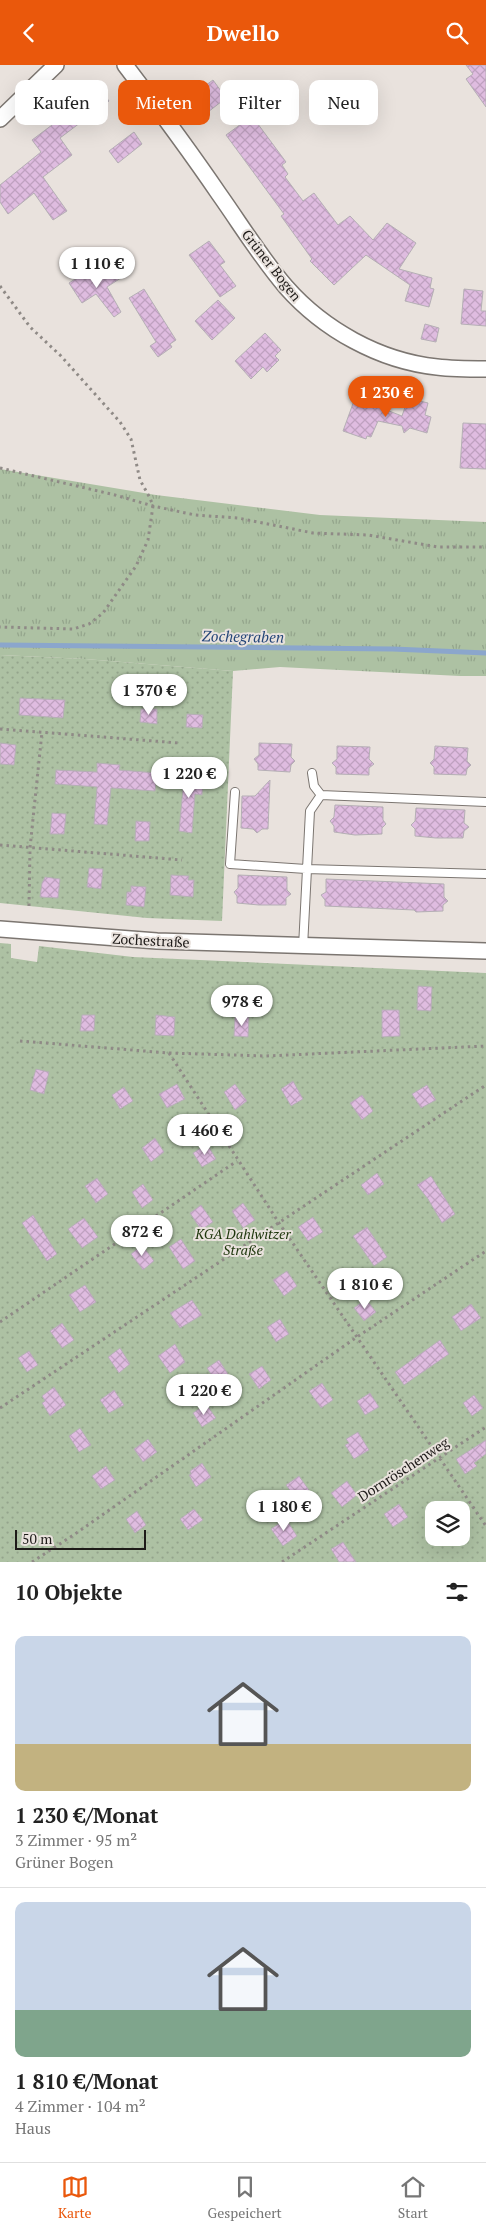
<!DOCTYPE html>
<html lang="de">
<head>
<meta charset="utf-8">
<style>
	:root { --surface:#fff; --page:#f6f6f6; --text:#222; --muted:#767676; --line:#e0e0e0; --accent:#ea580c }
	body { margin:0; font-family:"PT Serif",serif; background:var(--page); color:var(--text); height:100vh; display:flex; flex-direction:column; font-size:19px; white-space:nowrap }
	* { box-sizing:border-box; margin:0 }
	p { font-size:16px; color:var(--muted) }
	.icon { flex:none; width:28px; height:28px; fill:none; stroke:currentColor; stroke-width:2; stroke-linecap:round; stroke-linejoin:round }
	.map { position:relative; height:1497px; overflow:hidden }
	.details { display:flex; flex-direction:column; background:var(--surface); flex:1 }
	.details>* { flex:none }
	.top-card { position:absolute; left:15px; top:15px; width:456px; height:45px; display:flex; gap:10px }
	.fabs { position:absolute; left:425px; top:1436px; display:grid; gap:10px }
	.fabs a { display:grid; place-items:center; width:45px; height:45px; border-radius:10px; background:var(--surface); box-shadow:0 5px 20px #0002; font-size:25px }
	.scale { position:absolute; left:15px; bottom:12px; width:131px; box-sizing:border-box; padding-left:5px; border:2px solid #1e1b19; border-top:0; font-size:14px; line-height:18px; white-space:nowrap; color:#1e1b19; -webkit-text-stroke:4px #e9e2dd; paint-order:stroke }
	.price { position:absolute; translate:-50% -42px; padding:0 11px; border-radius:18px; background:#fff; color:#222; font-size:16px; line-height:32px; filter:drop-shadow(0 1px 2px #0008) }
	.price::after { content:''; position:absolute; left:50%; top:30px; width:15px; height:11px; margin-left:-8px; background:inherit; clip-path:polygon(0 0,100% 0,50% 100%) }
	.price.active { background:var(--accent); color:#fff }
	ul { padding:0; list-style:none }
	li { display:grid; align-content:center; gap:10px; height:265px; padding:0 15px }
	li+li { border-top:1px solid var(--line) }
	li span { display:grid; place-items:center; height:155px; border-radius:10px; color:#555 }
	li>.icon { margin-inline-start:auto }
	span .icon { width:90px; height:90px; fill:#fffc; stroke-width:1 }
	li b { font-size:21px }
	h2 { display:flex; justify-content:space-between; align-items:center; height:60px; padding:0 15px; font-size:21px }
	.tag { padding:0 18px; border-radius:10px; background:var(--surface); box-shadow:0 5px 20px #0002; font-size:18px; line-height:45px }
	.tag.active { background:var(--accent); color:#fff }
	header { display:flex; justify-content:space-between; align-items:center; height:65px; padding:0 15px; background:var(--accent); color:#fff; font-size:22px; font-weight:600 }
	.dock { display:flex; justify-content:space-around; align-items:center; height:70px; border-top:1px solid var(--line); background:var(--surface); font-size:14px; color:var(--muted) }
	.dock a { display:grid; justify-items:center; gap:2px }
	.dock .active { color:var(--accent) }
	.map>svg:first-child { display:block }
	.grass { fill:url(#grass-tufts) }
	.garden { fill:url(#garden-dots); fill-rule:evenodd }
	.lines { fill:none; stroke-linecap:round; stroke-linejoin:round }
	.stream { stroke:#8ba6cc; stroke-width:5 }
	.building { fill:url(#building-cross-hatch); stroke:#b5afb5 }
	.lane-casing { stroke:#7c7671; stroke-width:10 }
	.street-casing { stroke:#7c7671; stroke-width:18 }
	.path { stroke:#8f8a86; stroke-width:3; stroke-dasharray:2.5 4; stroke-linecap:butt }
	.lane { stroke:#fff; stroke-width:8 }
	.street { stroke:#fff; stroke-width:15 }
	.labels { text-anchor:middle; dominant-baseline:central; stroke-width:4; stroke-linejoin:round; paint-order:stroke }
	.street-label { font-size:14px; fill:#1e1b19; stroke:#e9e2dd }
	.park-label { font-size:14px; font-style:italic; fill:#1d360b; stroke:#e9e2dd }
	.water-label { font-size:15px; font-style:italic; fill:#244678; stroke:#e9e2dd }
</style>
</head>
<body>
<header><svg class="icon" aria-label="back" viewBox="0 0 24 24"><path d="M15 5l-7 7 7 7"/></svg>Dwello<svg class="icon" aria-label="search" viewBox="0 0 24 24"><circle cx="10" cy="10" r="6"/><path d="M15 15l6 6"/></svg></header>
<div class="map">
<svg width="486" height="1497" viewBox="0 0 486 1497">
	<defs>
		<pattern id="grass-tufts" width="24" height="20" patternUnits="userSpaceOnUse" patternTransform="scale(1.25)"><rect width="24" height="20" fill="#adc1a3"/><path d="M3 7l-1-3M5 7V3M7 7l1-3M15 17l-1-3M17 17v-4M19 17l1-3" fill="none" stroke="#94a58c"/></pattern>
		<pattern id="garden-dots" width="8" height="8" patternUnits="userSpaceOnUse" patternTransform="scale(1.25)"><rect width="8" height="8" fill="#adc1a3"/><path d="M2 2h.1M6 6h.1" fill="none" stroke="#94a58c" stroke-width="1.8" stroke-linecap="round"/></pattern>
		<pattern id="building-cross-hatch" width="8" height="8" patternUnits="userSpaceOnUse" patternTransform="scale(1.25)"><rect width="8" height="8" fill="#dfbce0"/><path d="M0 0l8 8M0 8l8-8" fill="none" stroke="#bfa1c0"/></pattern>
	</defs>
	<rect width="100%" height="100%" fill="#e9e2dd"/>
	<path class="grass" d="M 0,404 L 156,430 L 320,450 L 486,457 L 486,611 L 460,611 L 280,602 L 233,606 L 85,594 L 0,590 Z"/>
	<path class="garden" d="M 0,590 L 85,594 L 233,606 L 222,856 L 147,853 L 0,838 Z
		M 0,878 L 11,879 L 11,893 L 37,897 L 39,881 L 133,892 L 486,908 L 486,1497 L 0,1497 ZM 434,1445 L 461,1445 L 461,1472 L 434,1472 Z"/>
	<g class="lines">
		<path class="stream" d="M 0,580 L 393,584 L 486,588"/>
	</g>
	<path class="building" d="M 466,0 L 486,0 L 486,42 L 466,14 L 473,9 Z
		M 213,15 L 226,33 L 208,47 L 195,28 Z
		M 95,18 L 109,36 L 60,73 L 72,90 L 43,112 L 67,146 L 53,155 L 34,128 L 8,149 L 0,137 L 0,120 L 41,87 L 32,75 L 64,51 L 59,45 Z
		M 252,51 L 286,97 L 282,100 L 288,109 L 285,112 L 303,136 L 314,128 L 338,160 L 350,151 L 373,175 L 387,158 L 416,178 L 399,204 L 432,213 L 430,223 L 434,224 L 429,242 L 405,236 L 410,220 L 366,190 L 334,220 L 310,196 L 312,194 L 281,151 L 284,149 L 226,70 Z
		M 134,67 L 142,79 L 118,98 L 109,86 Z
		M 209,176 L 225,197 L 220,200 L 236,221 L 220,232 L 189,190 Z
		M 89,205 L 96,215 L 125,206 L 127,209 L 107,222 L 121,247 L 114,252 L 96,229 L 82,238 L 69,218 Z
		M 144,224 L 176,275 L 170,279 L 172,282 L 158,292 L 150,281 L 156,277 L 129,233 Z
		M 464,224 L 483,226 L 481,246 L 486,246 L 486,261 L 461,259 Z
		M 218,235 L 235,253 L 212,275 L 195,256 Z
		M 425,259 L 439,263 L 436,277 L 421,274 Z
		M 265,268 L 281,285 L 275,291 L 279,295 L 267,307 L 263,302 L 251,314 L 235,296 Z
		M 355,333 L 402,351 L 408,333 L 428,338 L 425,350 L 431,352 L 427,368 L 410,363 L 404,368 L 402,361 L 378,356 L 371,372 L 367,371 L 366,374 L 343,366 Z
		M 463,358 L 486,359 L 486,404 L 460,403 Z
		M 20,633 L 65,635 L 63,653 L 19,650 Z
		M 141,644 L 157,644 L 157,659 L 140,657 Z
		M 187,649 L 203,650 L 202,663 L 186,662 Z
		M 0,678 L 16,680 L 14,700 L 0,699 Z
		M 259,678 L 292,679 L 291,692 L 295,696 L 291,700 L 290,707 L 258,705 L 258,699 L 254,694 L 259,690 Z
		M 337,681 L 370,682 L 369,694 L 374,699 L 369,703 L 369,710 L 336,709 L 336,702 L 332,698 L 337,694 Z
		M 435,681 L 468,683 L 467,696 L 471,700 L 467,704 L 466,710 L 434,709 L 434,702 L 430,698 L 434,694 Z
		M 97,698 L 120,700 L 119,705 L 157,708 L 155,726 L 111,723 L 107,760 L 94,759 L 97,722 L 55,719 L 56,705 L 97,707 Z
		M 185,703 L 197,704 L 196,715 L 203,715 L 202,730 L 195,729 L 192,768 L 179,766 Z
		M 270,715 L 268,764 L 262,764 L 257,768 L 253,764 L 241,763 L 242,731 L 255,731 Z
		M 335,740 L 383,742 L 383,755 L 386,759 L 382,763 L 382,769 L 355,770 L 334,767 L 334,761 L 330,756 L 334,752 Z
		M 416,743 L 465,745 L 464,758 L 469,762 L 464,766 L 463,773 L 436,773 L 415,771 L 415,764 L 411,760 L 415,756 Z
		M 52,748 L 66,749 L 64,769 L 50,769 Z
		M 136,756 L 150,757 L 149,776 L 135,776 Z
		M 89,803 L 103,804 L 101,824 L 87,822 Z
		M 171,810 L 189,811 L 188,815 L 194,815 L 193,832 L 170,830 Z
		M 238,810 L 287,812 L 287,825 L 291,829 L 286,833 L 286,840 L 259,840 L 237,838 L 237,831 L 234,827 L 238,823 Z
		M 45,812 L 60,814 L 58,833 L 40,832 L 42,818 Z
		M 326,814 L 444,819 L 444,832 L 448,836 L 443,840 L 443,846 L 416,847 L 414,845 L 325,841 L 325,835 L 321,830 L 326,827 Z
		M 131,821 L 146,822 L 144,842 L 126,840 L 127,827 L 131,827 Z
		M 418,921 L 432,922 L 431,946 L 417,945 Z
		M 382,945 L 399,945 L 400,971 L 382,972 Z
		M 82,950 L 95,950 L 94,966 L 80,966 Z
		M 156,950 L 175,952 L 174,971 L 155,970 Z
		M 235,952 L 249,952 L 248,972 L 234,971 Z
		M 36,1004 L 49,1007 L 44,1029 L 30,1025 Z
		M 293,1016 L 303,1034 L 291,1041 L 281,1024 Z
		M 177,1019 L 185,1034 L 167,1043 L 159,1029 Z
		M 235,1019 L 247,1036 L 235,1045 L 224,1027 Z
		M 427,1020 L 436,1035 L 421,1043 L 412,1029 Z
		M 124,1022 L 133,1036 L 120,1044 L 112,1030 Z
		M 362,1030 L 373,1046 L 362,1055 L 350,1038 Z
		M 155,1073 L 164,1087 L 151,1097 L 142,1083 Z
		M 207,1079 L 216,1094 L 202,1102 L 193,1088 Z
		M 377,1108 L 384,1119 L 368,1130 L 361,1120 Z
		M 431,1111 L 455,1149 L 442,1158 L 428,1134 L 417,1120 Z
		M 97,1113 L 108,1129 L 96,1138 L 85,1121 Z
		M 143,1119 L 153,1135 L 142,1143 L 132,1127 Z
		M 243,1138 L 255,1155 L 243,1163 L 232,1146 Z
		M 201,1140 L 213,1157 L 201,1165 L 190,1148 Z
		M 33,1150 L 57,1189 L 47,1196 L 22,1158 Z
		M 313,1152 L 323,1167 L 308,1176 L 298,1162 Z
		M 84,1153 L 98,1172 L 82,1183 L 68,1164 Z
		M 367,1162 L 387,1192 L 374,1201 L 353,1171 Z
		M 181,1174 L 195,1196 L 183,1204 L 169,1182 Z
		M 142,1180 L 154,1196 L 143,1205 L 131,1189 Z
		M 287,1206 L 297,1221 L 284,1231 L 273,1215 Z
		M 85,1220 L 96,1237 L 80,1247 L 69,1230 Z
		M 366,1234 L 376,1247 L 364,1256 L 354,1243 Z
		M 192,1235 L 202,1250 L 180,1263 L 170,1248 Z
		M 471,1239 L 481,1253 L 461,1266 L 452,1252 Z
		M 280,1254 L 289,1269 L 276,1277 L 267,1262 Z
		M 62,1258 L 74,1275 L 62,1283 L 50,1266 Z
		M 440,1275 L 449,1289 L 404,1320 L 395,1307 Z
		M 175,1279 L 185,1297 L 170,1308 L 158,1291 Z
		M 120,1283 L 130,1299 L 119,1308 L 108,1292 Z
		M 29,1286 L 38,1300 L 27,1307 L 18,1293 Z
		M 219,1295 L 228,1309 L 216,1317 L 207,1303 Z
		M 262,1301 L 271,1315 L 259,1324 L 249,1309 Z
		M 322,1318 L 333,1335 L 321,1343 L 309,1326 Z
		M 54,1322 L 66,1340 L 50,1351 L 42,1338 L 45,1336 L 42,1331 Z
		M 114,1325 L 124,1340 L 109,1348 L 100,1335 Z
		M 370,1328 L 379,1342 L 365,1350 L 357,1336 Z
		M 474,1330 L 483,1343 L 472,1351 L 463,1338 Z
		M 206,1339 L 216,1353 L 202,1362 L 193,1348 Z
		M 80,1363 L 91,1380 L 79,1387 L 69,1371 Z
		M 358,1367 L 369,1385 L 354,1394 L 345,1380 L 349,1378 L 346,1374 Z
		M 148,1374 L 157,1387 L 143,1397 L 134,1384 Z
		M 486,1375 L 486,1389 L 474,1398 L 477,1401 L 465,1409 L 456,1394 Z
		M 202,1398 L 211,1412 L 196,1422 L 189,1410 L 191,1409 L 190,1406 Z
		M 106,1401 L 115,1415 L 101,1424 L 92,1411 Z
		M 299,1411 L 309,1425 L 296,1434 L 286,1420 Z
		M 347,1416 L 357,1430 L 342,1442 L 331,1428 Z
		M 399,1439 L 408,1452 L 393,1462 L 384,1449 Z
		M 194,1444 L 203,1455 L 188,1465 L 180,1454 Z
		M 137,1446 L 146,1460 L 135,1468 L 126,1454 Z
		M 286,1454 L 297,1471 L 283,1481 L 271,1464 Z
		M 343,1477 L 356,1497 L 339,1497 L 331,1484 Z"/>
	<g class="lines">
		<defs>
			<path id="lane" d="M 235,727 L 230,799 L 306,804 L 486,809
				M 321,730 L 486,737
				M 303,882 L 310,746 L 321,730 L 314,721 L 312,708"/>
			<path id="street" d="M 125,0 C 157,42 189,85 219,129 C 241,160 261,193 286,222 C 323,264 379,296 437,302 C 453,304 470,304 486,304
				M 0,54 L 56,0
				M 0,864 L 157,876 L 486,886"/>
		</defs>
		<use href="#lane" class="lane-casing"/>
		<use href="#street" class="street-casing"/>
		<path class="path" d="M 0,221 L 30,262 L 61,291 L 120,357 L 131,374 L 140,415 L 150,433 L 153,441 L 148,475 L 136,501 L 103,548 L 89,559 L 73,564 L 0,562
			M 0,403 L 115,430 L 153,441 L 195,450 L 238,453 L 313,468 L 368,470 L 438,482 L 486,482
			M 0,664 L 179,678
			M 0,780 L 182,795
			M 29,841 L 30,783 L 42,667
			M 20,976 L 169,988 L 266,991 L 486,981
			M 169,988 L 279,1158 L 486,1461
			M 0,1257 L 237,1096
			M 0,1343 L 486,1020
			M 32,1497 L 75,1469 L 357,1272 L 486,1186
			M 282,1497 L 486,1362"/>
		<use href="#lane" class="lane"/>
		<use href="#street" class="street"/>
	</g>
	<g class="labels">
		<g class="street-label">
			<text transform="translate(272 200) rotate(52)">Grüner Bogen</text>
			<text transform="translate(151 875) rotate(3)">Zochestraße</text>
			<text transform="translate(403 1404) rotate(-33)">Dornröschenweg</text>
		</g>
		<g class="park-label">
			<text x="243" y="1168">KGA Dahlwitzer<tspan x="243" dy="16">Straße</tspan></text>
		</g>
		<g class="water-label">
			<text transform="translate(243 571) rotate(1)">Zochegraben</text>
		</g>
	</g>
</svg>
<div class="fabs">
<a><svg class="icon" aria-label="layers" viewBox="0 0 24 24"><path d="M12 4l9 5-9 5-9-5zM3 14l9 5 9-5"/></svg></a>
</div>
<div class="scale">50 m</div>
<b class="price" style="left:97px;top:224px">1 110 €</b>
<b class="price active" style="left:386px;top:353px">1 230 €</b>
<b class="price" style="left:149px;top:651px">1 370 €</b>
<b class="price" style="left:189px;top:734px">1 220 €</b>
<b class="price" style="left:242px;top:962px">978 €</b>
<b class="price" style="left:205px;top:1091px">1 460 €</b>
<b class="price" style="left:142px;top:1192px">872 €</b>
<b class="price" style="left:365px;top:1245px">1 810 €</b>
<b class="price" style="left:204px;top:1351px">1 220 €</b>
<b class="price" style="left:284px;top:1467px">1 180 €</b>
<div class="top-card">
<a class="tag">Kaufen</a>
<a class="tag active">Mieten</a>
<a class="tag">Filter</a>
<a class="tag">Neu</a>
</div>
</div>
<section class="details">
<h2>10 Objekte<svg class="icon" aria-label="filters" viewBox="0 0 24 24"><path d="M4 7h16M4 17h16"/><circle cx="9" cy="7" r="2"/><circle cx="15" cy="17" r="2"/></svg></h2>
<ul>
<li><span style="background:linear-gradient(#c9d6e8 70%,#c2b280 0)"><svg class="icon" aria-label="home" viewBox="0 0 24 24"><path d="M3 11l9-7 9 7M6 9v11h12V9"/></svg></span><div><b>1 230 €/Monat</b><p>3 Zimmer · 95 m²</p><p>Grüner Bogen</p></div></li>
<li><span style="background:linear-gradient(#c9d6e8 70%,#7fa58c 0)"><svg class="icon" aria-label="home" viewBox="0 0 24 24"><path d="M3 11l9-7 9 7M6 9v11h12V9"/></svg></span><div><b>1 810 €/Monat</b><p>4 Zimmer · 104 m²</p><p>Haus</p></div></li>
</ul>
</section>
<nav class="dock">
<a class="active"><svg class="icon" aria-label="map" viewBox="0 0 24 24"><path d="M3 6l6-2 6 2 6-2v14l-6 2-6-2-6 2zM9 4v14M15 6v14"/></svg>Karte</a>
<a><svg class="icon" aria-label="saved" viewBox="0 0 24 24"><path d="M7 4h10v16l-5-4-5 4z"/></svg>Gespeichert</a>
<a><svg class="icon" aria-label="home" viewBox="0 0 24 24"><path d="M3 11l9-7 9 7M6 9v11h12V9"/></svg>Start</a>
</nav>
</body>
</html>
